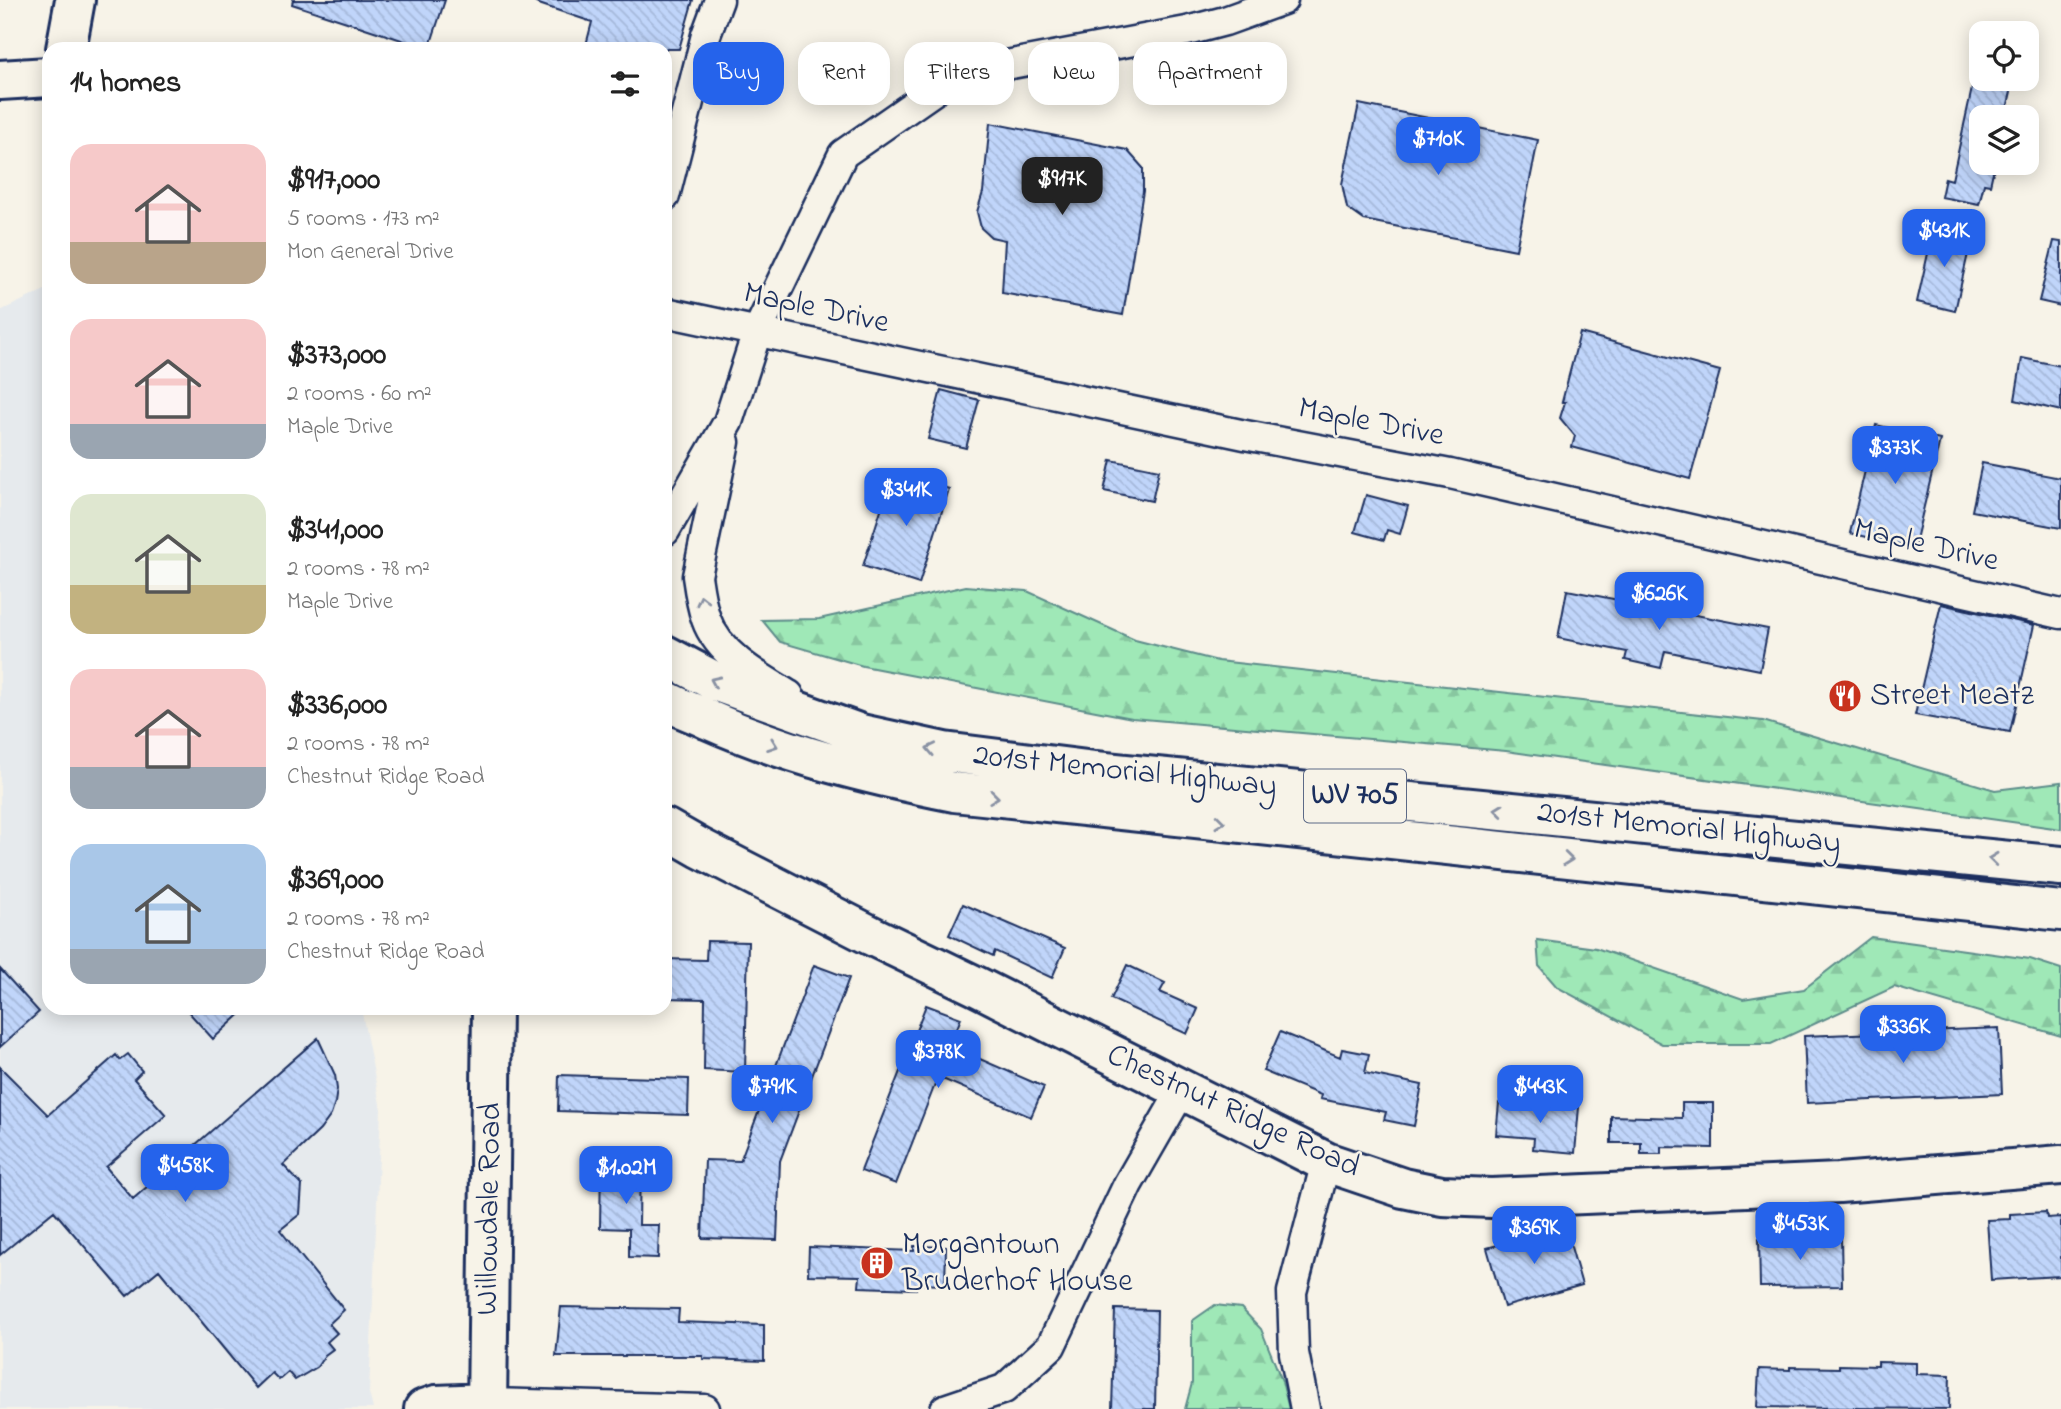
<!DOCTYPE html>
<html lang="en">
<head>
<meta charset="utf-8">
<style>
	:root { --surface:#fff; --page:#f6f6f6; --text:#222; --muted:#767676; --accent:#2563eb }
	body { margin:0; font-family:"Indie Flower",sans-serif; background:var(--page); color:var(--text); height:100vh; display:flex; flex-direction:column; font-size:26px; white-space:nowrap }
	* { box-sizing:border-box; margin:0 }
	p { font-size:23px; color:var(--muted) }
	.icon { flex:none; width:38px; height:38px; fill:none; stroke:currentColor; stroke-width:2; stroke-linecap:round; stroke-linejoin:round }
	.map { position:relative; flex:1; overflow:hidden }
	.details { position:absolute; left:42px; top:42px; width:630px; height:973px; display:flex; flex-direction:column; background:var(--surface); border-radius:21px; box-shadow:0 4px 18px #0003 }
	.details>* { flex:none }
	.top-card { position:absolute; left:693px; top:42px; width:665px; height:63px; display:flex; gap:14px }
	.controls { position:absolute; left:1969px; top:21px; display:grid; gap:14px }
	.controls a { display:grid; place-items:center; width:70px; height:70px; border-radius:14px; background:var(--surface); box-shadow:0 4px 18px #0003; font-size:35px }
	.price { position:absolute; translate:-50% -60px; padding:0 16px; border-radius:14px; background:var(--accent); color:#fff; font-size:23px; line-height:46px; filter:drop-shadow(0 2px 4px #0008) }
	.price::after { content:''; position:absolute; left:50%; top:42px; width:21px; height:16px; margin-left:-10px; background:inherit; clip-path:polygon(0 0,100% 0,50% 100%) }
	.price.current { background:#222; color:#fff }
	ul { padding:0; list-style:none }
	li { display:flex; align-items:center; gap:21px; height:175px; padding:0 28px }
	li span { display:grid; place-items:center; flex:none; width:196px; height:140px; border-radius:21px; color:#555 }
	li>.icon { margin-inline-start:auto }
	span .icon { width:84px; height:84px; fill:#fffc; stroke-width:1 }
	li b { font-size:30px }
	h2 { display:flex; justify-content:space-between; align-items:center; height:84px; padding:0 28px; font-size:30px }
	.tag { padding:0 24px; border-radius:21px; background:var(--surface); box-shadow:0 4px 18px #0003; font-size:24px; line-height:63px }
	.tag.current { background:var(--accent); color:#fff }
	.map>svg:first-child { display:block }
	.built { fill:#e6eaed }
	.forest { fill:url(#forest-firs); stroke:#5d8c8a; stroke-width:2 }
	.building { fill:url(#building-back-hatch); stroke:#1b2f5e; stroke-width:2 }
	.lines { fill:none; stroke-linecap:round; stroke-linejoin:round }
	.street-casing { stroke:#1b2f5e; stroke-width:33 }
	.secondary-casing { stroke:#1b2f5e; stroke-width:44 }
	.primary-casing { stroke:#1b2f5e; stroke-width:44 }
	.street { stroke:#f7f3e8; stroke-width:28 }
	.secondary { stroke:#f7f3e8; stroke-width:38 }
	.primary { stroke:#f7f3e8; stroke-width:38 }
	.oneway { stroke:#8991a3 }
	.labels { text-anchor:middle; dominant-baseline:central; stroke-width:5; stroke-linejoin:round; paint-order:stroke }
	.shield { fill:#f7f3e8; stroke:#5d6a87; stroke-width:2 }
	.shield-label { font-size:30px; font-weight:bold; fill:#1b2f5e }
	.street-label { font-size:32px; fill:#1b2f5e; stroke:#f7f3e8 }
	.poi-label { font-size:32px; fill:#1b2f5e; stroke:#f7f3e8; text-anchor:start }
</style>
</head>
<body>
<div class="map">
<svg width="2061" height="1409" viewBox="0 0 2061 1409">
	<defs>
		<pattern id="forest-firs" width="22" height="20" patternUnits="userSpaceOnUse" patternTransform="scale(1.75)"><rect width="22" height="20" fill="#9fe8b7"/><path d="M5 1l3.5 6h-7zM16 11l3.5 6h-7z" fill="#88c7a0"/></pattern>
		<pattern id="building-back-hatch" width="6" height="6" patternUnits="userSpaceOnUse" patternTransform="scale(1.75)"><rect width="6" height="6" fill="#c0d5fa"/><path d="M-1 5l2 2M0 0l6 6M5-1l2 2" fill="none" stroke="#a4b7d9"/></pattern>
	</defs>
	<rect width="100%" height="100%" fill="#f7f3e8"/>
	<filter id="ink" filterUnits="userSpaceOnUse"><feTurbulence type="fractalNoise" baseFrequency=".0143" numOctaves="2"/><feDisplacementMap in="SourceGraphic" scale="14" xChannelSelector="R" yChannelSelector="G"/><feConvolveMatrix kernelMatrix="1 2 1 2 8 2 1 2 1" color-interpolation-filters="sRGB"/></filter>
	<g filter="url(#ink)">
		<path class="built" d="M 49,288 L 49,1008 L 361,1008 L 381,1109 L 369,1393 L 373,1409 L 0,1409 L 0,311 Z"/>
		<path class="forest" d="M 966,586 L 1027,591 L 1135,640 L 1218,661 L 1763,721 L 1995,790 L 2061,782 L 2061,829 L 1506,751 L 1132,718 L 863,666 L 780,642 L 762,620 L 819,619 Z
			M 1871,937 L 2030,959 L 2061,969 L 2061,1036 L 1894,987 L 1771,1044 L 1662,1044 L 1557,987 L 1539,966 L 1537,940 L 1596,948 L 1743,999 L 1804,989 Z
			M 1215,1305 L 1241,1308 L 1261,1329 L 1282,1381 L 1289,1409 L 1185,1409 L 1192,1383 L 1192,1321 Z"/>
		<path class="building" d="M 293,0 L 445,0 L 429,49 L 292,4 Z
			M 537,0 L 693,0 L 679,49 L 585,49 L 592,22 L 536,3 Z
			M 1974,79 L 2014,79 L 2005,117 L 1981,117 L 1981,163 L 1995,163 L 1990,185 L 1984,184 L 1979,204 L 1941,197 L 1945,178 L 1952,180 Z
			M 1359,104 L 1538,140 L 1516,250 L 1364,220 L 1347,208 L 1342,184 Z
			M 990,123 L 1127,150 L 1143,168 L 1143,191 L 1123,315 L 1002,293 L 1005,240 L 991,237 L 981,228 L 977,212 L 983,192 Z
			M 1934,227 L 1972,236 L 1955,311 L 1917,302 Z
			M 2054,241 L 2061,242 L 2061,306 L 2039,301 Z
			M 1580,333 L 1720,371 L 1690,479 L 1572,447 L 1575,436 L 1560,418 L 1565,402 L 1562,402 Z
			M 2022,358 L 2061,366 L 2061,411 L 2015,400 Z
			M 941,390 L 979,400 L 966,448 L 928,439 Z
			M 1876,425 L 1940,440 L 1914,548 L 1850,533 Z
			M 1111,460 L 1159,470 L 1152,501 L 1104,491 Z
			M 1982,463 L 2061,478 L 2061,528 L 1972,511 Z
			M 893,472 L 949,489 L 919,584 L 863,566 Z
			M 1366,495 L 1408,506 L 1400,534 L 1387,530 L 1384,540 L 1355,532 Z
			M 1567,590 L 1768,629 L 1760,670 L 1665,651 L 1661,668 L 1625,660 L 1627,652 L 1558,638 Z
			M 1941,604 L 2034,625 L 2010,732 L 1915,715 Z
			M 963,904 L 1065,948 L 1052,978 L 995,951 L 993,956 L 949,935 Z
			M 707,941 L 748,942 L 745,1072 L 704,1070 L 705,999 L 665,998 L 665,959 L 706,960 Z
			M 814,965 L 849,978 L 780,1161 L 777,1240 L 702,1238 L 705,1160 L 740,1161 Z
			M 1127,965 L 1165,983 L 1160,992 L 1198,1009 L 1187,1034 L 1111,999 Z
			M 0,969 L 39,1012 L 0,1047 Z
			M 926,1005 L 961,1018 L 950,1046 L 1044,1087 L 1031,1117 L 938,1077 L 896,1184 L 861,1171 Z
			M 185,1008 L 247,1008 L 213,1039 Z
			M 1999,1028 L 2002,1094 L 1807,1103 L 1804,1036 Z
			M 1280,1032 L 1340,1057 L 1342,1049 L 1369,1054 L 1365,1073 L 1422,1085 L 1414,1126 L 1384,1120 L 1386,1112 L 1320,1099 L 1321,1095 L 1263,1071 Z
			M 318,1038 L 335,1075 L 337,1089 L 335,1103 L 331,1115 L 320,1130 L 283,1165 L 302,1185 L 300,1214 L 280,1230 L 344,1310 L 329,1324 L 337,1333 L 327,1342 L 333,1349 L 325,1355 L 317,1367 L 295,1380 L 288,1372 L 279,1380 L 272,1373 L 256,1388 L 159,1270 L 127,1296 L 54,1211 L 0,1255 L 0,1067 L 48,1115 L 116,1055 L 120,1060 L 128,1054 L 142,1071 L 134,1079 L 166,1115 L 106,1167 L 133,1199 Z
			M 559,1075 L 689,1079 L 688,1115 L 558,1111 Z
			M 1512,1101 L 1579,1107 L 1575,1153 L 1533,1149 L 1534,1138 L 1496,1135 L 1499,1103 L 1512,1104 Z
			M 1682,1103 L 1713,1103 L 1713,1148 L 1661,1147 L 1661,1154 L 1641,1154 L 1641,1143 L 1611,1143 L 1611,1116 L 1682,1118 Z
			M 601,1159 L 640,1160 L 639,1225 L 659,1225 L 658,1258 L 629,1257 L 629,1229 L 600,1228 Z
			M 2046,1212 L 2047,1218 L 2061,1217 L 2061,1276 L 1991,1280 L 1987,1220 L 2010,1219 L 2010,1214 Z
			M 1565,1226 L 1582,1285 L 1504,1307 L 1487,1248 Z
			M 1841,1237 L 1842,1286 L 1760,1287 L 1759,1238 Z
			M 914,1246 L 946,1247 L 945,1285 L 916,1284 L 916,1289 L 859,1287 L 860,1276 L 808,1275 L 809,1247 L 914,1251 Z
			M 561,1307 L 679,1309 L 678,1322 L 764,1325 L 764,1361 L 703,1359 L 703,1356 L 556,1356 Z
			M 1115,1309 L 1157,1310 L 1155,1409 L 1112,1409 Z
			M 1878,1362 L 1916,1363 L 1916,1374 L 1950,1375 L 1949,1409 L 1757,1407 L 1759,1369 L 1790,1370 L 1790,1367 L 1839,1368 L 1839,1365 L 1878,1366 Z"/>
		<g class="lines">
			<defs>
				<path id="street" d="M 665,196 L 706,35 L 719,0
					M 665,312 L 1245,435 L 1450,474 L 2061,614
					M 725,442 L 697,576 C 699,590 701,605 706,619 C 718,654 759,677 789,695
					M 665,531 L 728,422 L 757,332 L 843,154 L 958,74 L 1187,31 L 1225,21 L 1283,0
					M 487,1403 L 705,1409
					M 945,1409 L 1004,1389 L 1051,1346 L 1128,1184 L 1182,1090
					M 1305,1409 L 1294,1353 L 1292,1292 L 1326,1162"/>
				<path id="secondary" d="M 66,49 L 75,0
					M 665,828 L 700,848 L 872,936 L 976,986 L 1326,1162 L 1403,1188 L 1442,1196 L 1491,1198 L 1839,1183 L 2061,1165
					M 424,1409 L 436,1405 L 487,1403
					M 487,1409 L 492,1008"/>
				<path id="primary" d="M 0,80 L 49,77
					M 665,655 L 714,681 L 861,734 L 944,752 L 1095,771 L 2061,866
					M 665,700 C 679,708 695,713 709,720 C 788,755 870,775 954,792 L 2061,911"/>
			</defs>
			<use href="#street" class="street-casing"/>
			<use href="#secondary" class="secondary-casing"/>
			<use href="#primary" class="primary-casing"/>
			<use href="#street" class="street"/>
			<use href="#secondary" class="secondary"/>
			<use href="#primary" class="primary"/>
		</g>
		<defs><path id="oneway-chevron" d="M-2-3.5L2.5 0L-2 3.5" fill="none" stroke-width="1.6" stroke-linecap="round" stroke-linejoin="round" transform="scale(1.75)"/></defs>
		<g class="oneway">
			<use href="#oneway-chevron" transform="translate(702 600) rotate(-103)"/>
			<use href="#oneway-chevron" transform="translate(715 681) rotate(-156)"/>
			<use href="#oneway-chevron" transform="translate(773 745) rotate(20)"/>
			<use href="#oneway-chevron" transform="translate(931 749) rotate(-168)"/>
			<use href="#oneway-chevron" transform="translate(994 797) rotate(7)"/>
			<use href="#oneway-chevron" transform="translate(1499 810) rotate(-174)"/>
			<use href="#oneway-chevron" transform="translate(1220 822) rotate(6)"/>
			<use href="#oneway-chevron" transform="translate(1568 859) rotate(6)"/>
			<use href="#oneway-chevron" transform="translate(1993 859) rotate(-174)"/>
		</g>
	</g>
	<defs>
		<symbol id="restaurant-disc" viewBox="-11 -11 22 22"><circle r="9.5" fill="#c8321e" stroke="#f7f3e8"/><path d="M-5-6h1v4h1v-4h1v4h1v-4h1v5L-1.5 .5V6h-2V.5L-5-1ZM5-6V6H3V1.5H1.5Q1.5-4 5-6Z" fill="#fff"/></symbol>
		<symbol id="building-disc" viewBox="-11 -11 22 22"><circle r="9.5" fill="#c8321e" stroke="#f7f3e8"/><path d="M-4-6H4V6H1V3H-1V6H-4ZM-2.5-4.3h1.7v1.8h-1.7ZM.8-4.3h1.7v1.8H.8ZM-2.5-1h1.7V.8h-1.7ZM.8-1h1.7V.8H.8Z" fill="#fff"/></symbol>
	</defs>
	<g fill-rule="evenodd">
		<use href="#restaurant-disc" x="1826" y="677" width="38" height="38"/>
		<use href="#building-disc" x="858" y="1244" width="38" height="38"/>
	</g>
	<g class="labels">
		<rect class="shield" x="1304" y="769.5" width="102" height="53" rx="5"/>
		<g class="shield-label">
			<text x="1355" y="796">WV 705</text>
		</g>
		<g class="street-label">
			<text transform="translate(816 309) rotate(12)">Maple Drive</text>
			<text transform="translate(1371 423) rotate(11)">Maple Drive</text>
			<text transform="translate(1926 546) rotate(13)">Maple Drive</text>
			<text transform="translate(1125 772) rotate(6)">201st Memorial Highway</text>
			<text transform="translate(1689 829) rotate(6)">201st Memorial Highway</text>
			<text transform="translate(1233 1112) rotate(25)">Chestnut Ridge Road</text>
			<text transform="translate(490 1209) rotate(-89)">Willowdale Road</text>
		</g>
		<g class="poi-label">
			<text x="1870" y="696">Street Meatz</text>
			<text x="902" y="1245">Morgantown<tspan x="902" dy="37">Bruderhof House</tspan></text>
		</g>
	</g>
</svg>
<div class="controls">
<a><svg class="icon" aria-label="locate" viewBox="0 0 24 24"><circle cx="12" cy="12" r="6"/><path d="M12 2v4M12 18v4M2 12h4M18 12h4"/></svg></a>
<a><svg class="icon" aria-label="layers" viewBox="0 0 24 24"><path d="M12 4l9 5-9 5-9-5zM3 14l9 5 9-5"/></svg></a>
</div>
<b class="price" style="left:1438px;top:177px">$710K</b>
<b class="price current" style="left:1062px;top:217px">$917K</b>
<b class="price" style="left:1944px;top:269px">$431K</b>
<b class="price" style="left:1895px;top:486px">$373K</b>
<b class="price" style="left:906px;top:528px">$341K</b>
<b class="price" style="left:1659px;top:632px">$626K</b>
<b class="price" style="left:1903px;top:1065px">$336K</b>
<b class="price" style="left:938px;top:1090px">$378K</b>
<b class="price" style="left:772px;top:1125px">$791K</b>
<b class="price" style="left:1540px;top:1125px">$443K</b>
<b class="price" style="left:185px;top:1204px">$458K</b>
<b class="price" style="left:626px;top:1206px">$1.02M</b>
<b class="price" style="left:1800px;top:1262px">$453K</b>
<b class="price" style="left:1534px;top:1266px">$369K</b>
<div class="top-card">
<a class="tag current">Buy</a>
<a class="tag">Rent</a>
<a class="tag">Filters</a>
<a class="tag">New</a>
<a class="tag">Apartment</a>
</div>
<section class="details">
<h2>14 homes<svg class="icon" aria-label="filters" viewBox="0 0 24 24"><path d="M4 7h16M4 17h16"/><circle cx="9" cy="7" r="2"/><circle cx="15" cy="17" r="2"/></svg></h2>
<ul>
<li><span style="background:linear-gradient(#f6c9c9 70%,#b9a48a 0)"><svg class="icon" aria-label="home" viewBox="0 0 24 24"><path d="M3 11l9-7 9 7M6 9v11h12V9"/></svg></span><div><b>$917,000</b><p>5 rooms · 173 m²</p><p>Mon General Drive</p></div></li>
<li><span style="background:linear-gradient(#f6c9c9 75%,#9aa5b1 0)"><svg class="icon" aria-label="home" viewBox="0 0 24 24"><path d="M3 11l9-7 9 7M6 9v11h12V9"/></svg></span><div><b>$373,000</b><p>2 rooms · 60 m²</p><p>Maple Drive</p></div></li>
<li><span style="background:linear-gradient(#dfe7d0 65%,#c2b280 0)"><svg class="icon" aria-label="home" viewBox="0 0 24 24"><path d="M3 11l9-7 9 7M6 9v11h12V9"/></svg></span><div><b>$341,000</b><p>2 rooms · 78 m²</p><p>Maple Drive</p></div></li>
<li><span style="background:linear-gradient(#f6c9c9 70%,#9aa5b1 0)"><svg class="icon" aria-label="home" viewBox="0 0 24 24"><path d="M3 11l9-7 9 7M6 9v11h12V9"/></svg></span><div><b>$336,000</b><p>2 rooms · 78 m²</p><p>Chestnut Ridge Road</p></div></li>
<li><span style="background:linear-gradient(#a9c7e8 75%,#9aa5b1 0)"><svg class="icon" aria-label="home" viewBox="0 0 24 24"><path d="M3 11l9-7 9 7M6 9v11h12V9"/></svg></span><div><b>$369,000</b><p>2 rooms · 78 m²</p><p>Chestnut Ridge Road</p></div></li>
</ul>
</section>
</div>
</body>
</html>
